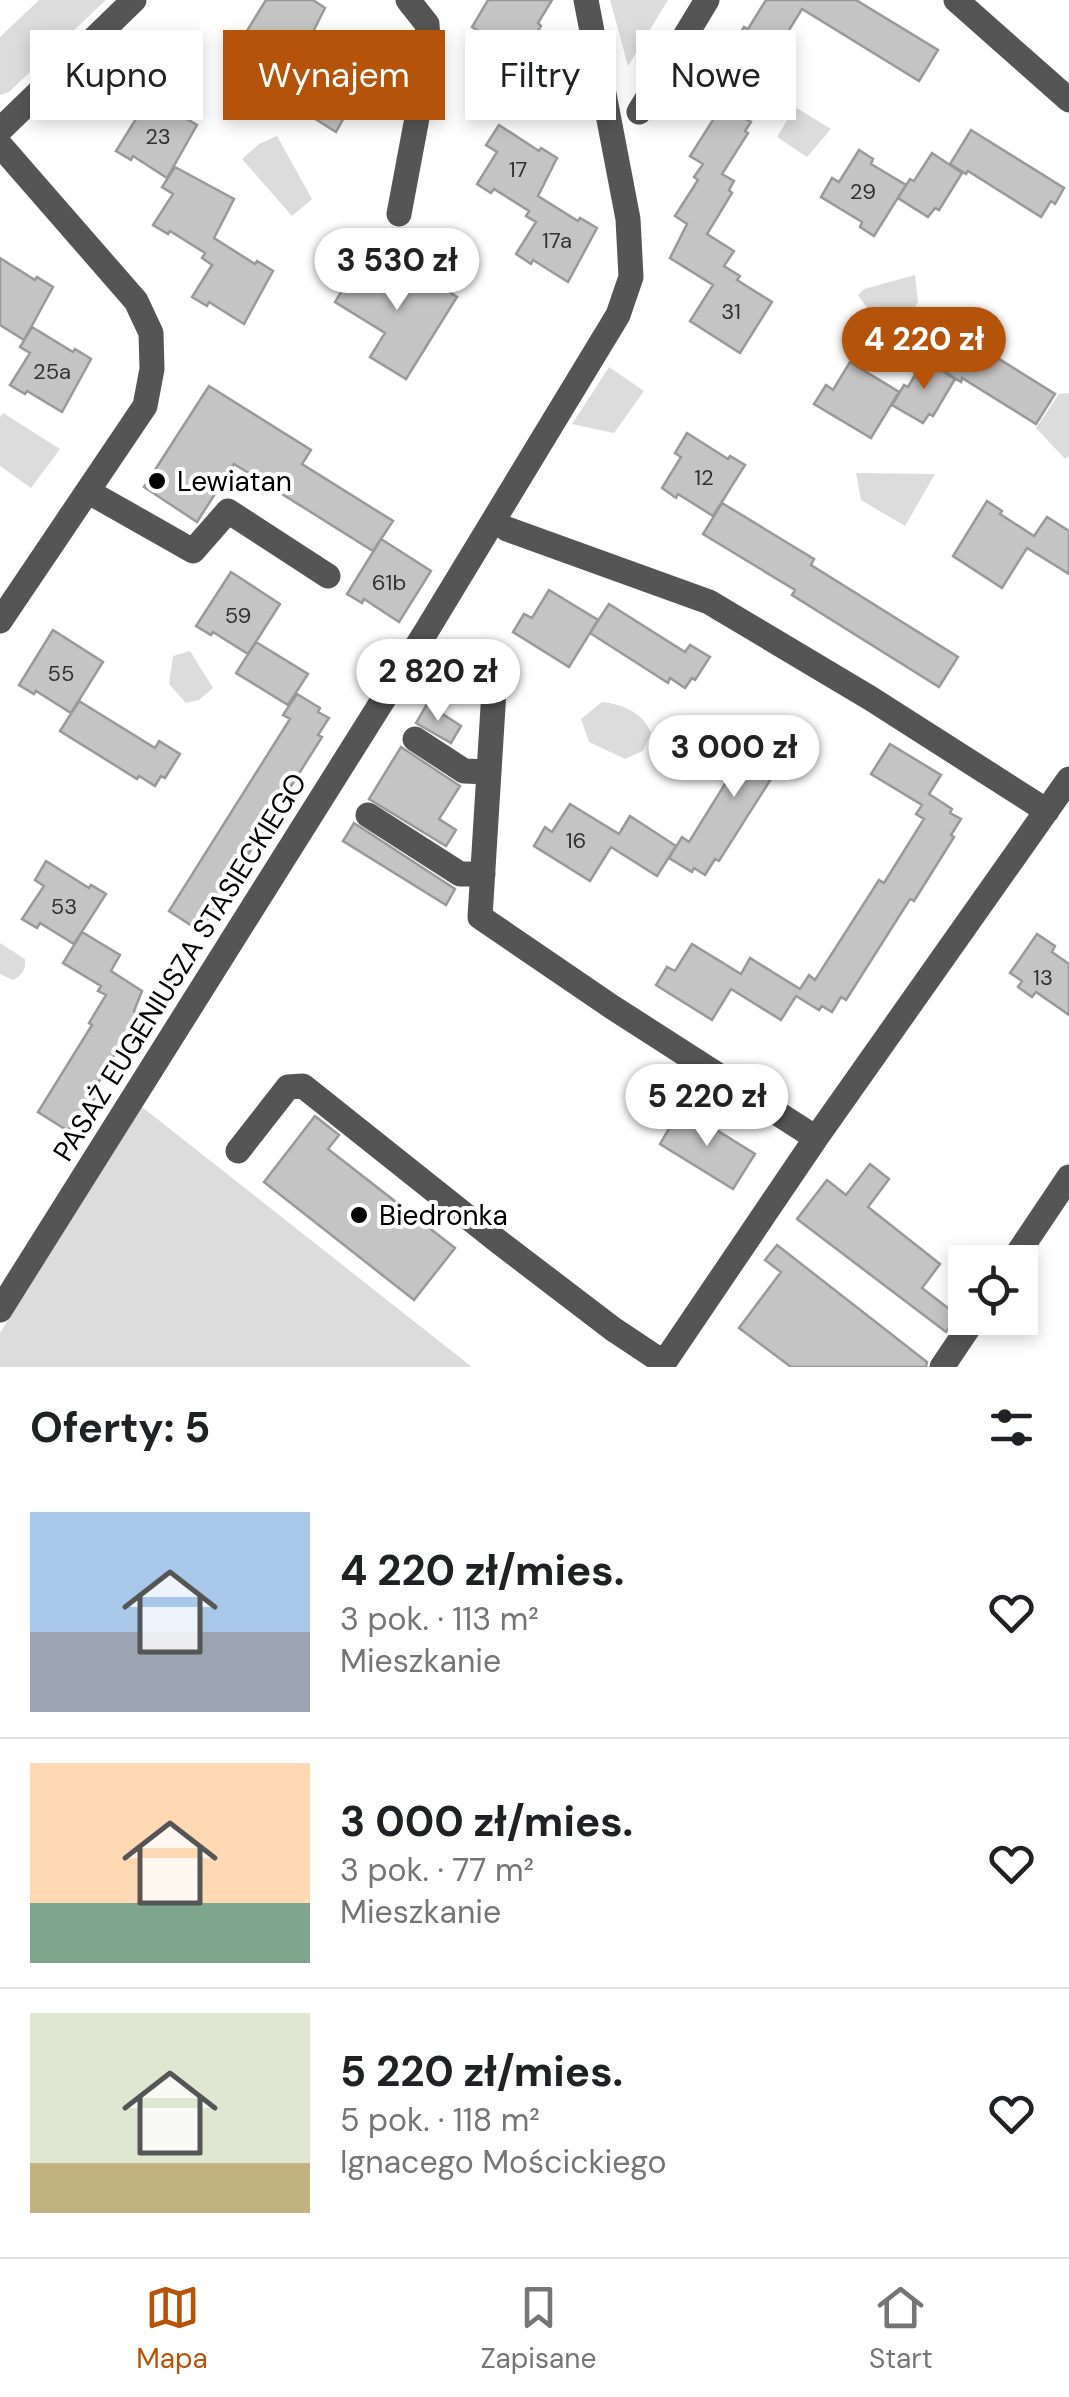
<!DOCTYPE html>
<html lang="pl">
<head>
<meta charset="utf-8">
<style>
	:root { --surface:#fff; --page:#f2f2f2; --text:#202124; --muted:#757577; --line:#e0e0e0; --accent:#b45309 }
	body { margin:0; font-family:"DM Sans",sans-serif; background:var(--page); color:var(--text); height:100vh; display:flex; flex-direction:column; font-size:38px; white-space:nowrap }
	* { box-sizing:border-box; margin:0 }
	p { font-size:32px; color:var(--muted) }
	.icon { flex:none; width:55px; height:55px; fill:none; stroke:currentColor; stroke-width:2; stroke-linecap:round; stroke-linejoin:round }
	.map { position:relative; height:1367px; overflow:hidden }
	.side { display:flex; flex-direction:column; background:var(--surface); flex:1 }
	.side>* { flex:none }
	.guide { position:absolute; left:30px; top:30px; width:1010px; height:90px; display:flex; gap:20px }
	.buttons { position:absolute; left:948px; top:1245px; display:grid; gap:20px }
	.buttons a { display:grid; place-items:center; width:90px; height:90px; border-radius:0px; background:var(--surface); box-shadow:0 5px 15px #0003; font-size:50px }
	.price { position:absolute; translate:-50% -85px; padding:0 22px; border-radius:35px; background:#fff; color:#222; font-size:32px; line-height:65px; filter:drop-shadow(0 2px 5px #0008) }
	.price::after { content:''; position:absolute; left:50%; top:60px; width:30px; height:22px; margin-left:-15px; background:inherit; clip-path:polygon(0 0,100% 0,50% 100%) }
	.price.current { background:var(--accent); color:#fff }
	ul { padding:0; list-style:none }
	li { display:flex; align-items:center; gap:30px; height:250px; padding:0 30px }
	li+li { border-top:2px solid var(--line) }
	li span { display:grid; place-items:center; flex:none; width:280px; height:200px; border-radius:0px; color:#555 }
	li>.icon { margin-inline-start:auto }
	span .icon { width:120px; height:120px; fill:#fffc; stroke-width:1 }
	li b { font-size:42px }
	h2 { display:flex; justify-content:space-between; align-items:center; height:120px; padding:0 30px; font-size:42px }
	.tag { padding:0 35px; border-radius:0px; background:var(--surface); box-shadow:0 5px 15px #0003; font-size:35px; line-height:90px }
	.tag.current { background:var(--accent); color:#fff }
	.dock { display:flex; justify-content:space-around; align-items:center; height:140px; border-top:2px solid var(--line); background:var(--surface); font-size:28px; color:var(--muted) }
	.dock a { display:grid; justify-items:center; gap:5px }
	.dock .current { color:var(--accent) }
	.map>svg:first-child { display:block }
	.green { fill:#dcdcdc }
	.building { fill:#c4c4c4; stroke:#999; stroke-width:2.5 }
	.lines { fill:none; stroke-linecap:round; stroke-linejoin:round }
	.minor { stroke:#555; stroke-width:25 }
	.poi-dot { fill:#000; stroke:#fff; stroke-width:4 }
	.labels { text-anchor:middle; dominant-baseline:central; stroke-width:8; stroke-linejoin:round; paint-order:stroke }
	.number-label { font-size:22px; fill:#313131 }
	.poi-label { font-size:28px; fill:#000; stroke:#fff; text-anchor:start }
	.street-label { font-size:28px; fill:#000; stroke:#fff }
</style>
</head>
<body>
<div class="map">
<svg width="1069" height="1367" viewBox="0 0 1069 1367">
	<rect width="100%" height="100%" fill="#fff"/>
	<path class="green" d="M 39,0 L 106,0 L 9,92 L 0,95 L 0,37 Z
		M 610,0 L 668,0 L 628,66 Z
		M 795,107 L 831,129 L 807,157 L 777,137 Z
		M 277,136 L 312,199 L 292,216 L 242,159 L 259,144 Z
		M 915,275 L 918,302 L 911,316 L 875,319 L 858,295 L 864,289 Z
		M 609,367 L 644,391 L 614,433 L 572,424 Z
		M 1069,393 L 1069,456 L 1065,459 L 1036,428 L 1059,394 Z
		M 3,413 L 60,449 L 31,488 L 0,466 L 0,417 Z
		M 856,473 L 935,474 L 905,526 L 861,500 Z
		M 190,651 L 213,688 L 199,700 L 186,703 L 169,684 L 173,656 Z
		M 602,702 C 622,704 644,713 651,733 L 643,751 L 625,759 L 589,742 L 581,719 Z
		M 0,943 L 25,959 C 26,970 22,975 13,980 L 0,974 Z
		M 142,1107 L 472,1367 L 0,1367 L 0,1333 Z"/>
	<path class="building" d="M 266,0 L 313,0 L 325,8 L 306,46 L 347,72 L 349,69 L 365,79 L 336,132 L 301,110 L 299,114 L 285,105 L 305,73 L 294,66 L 297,61 L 262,40 L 260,43 L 245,34 Z
		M 488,0 L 552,0 L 538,23 L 541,26 L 524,54 L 489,33 L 487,36 L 472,27 Z
		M 766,0 L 856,0 L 938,50 L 919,81 L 802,9 L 737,114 L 751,122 L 745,131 L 748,133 L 722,174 L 734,181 L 729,190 L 732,193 L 707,234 L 734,251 L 724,266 L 740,276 L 737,280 L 772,302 L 740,353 L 690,321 L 713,285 L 670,258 L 687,224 L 675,216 L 698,180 L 694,177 L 703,164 L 690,156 L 713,120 L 709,118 L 719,102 L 706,94 L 744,27 L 748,29 Z
		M 138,92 L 179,118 L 180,115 L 197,125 L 167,178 L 133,156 L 131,160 L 116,151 L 136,119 L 125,112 Z
		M 499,125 L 539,151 L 541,148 L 557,158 L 538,196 L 578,221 L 580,218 L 597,228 L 568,282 L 533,260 L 531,264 L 516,254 L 536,222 L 526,216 L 529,211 L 494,189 L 491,193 L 477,184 L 497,152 L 486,145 Z
		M 971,130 L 1064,188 L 1055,204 L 1051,201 L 1041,217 L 968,171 L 966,174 L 950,164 Z
		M 859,150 L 873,159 L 871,164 L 906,185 L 874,236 L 860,227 L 862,222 L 821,197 L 832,178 L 839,182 Z
		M 932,153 L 962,173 L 939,210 L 935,208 L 928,217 L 898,198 L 910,179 L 914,181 Z
		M 175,167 L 234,199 L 214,238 L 255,264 L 257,261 L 273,271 L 244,324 L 209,302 L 207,306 L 192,297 L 212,265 L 202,258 L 205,253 L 170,231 L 168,234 L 153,225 L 173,194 L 162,187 Z
		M 363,257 L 413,288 L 422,274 L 457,297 L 406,379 L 370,357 L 385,333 L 335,302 Z
		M 0,258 L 35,280 L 37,277 L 53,287 L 24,340 L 0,325 Z
		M 32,327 L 73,352 L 75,349 L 91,359 L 62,412 L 27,391 L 25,394 L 10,385 L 30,353 L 20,347 Z
		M 964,337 L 1055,394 L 1036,424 L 962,378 L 961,382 L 944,371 Z
		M 924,360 L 955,379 L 933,416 L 929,414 L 923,423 L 892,405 L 904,385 L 908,387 Z
		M 850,362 L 899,392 L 871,438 L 814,404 L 826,385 L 833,390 Z
		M 209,386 L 311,450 L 302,464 L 393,521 L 373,551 L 234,464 L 197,522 L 144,487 Z
		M 687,433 L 728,459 L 730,456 L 745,465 L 713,516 L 678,494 L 676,498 L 662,488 L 681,457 L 675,453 Z
		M 987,501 L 1002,511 L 1000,514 L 1034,536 L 1047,517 L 1069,531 L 1069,574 L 1027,548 L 1002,588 L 953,556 Z
		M 722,503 L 814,559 L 811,565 L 958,657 L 939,687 L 792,595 L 795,590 L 703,534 Z
		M 381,539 L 431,571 L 399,622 L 364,599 L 362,603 L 347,594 Z
		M 231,572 L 280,604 L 248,654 L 213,632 L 211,635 L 196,626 Z
		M 549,590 L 598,620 L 569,667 L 513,632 L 524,614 L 532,618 Z
		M 609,604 L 685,652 L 690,645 L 710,657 L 695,680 L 692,678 L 685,688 L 670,678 L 668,683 L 590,633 Z
		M 53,630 L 103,662 L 71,713 L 36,691 L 34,694 L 19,685 Z
		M 256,642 L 308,674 L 288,705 L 236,673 Z
		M 297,694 L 320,708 L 318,712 L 329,718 L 318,735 L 322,737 L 200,931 L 169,911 L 290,719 L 283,715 Z
		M 79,701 L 155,748 L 159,741 L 180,754 L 165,778 L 161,776 L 155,786 L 139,776 L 137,779 L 60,731 Z
		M 427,704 L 461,726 L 451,743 L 416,723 Z
		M 758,717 L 789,741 L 779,757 L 783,760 L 719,861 L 715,859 L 705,875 L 694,868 L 692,872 L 669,858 L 682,837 L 689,842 L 751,742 L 745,738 Z
		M 890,744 L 941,775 L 929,794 L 952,809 L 950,813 L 961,819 L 951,835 L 954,837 L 914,901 L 910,899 L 846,1000 L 841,997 L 832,1012 L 822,1006 L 819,1010 L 796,996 L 781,1020 L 731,989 L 712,1020 L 656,985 L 667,967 L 675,971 L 692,944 L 741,974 L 750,958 L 800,989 L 809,975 L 815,980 L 879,880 L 884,883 L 924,819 L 916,814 L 922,805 L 871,774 Z
		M 401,747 L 460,786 L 439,819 L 456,830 L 446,846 L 369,799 Z
		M 570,804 L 619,834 L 630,816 L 676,846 L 657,876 L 611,847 L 590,881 L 534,846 L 545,827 L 552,832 Z
		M 354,823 L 455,889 L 446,905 L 343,841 Z
		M 46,861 L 89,888 L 91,885 L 106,894 L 74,944 L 40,923 L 37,928 L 22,919 L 44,886 L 35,880 Z
		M 82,932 L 120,955 L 111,971 L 142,991 L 134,1011 L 138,1014 L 90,1097 L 94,1099 L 79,1122 L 75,1120 L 68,1131 L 38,1112 L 92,1025 L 89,1023 L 106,995 L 98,991 L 101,986 L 63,963 Z
		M 1037,934 L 1055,946 L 1052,952 L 1069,964 L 1069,1015 L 1036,992 L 1032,997 L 1018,987 L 1022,981 L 1010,973 Z
		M 658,1069 L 693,1089 L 682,1106 L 648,1086 Z
		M 681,1108 L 755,1154 L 733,1189 L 660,1144 Z
		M 315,1116 L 339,1135 L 328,1149 L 455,1248 L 414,1300 L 264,1182 Z
		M 870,1164 L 889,1179 L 868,1207 L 940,1264 L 922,1288 L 957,1315 L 946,1332 L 797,1219 L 827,1180 L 846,1195 Z
		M 777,1245 L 927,1362 L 926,1367 L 791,1367 L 739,1328 L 781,1272 L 765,1260 Z"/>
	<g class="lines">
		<path class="minor" d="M 956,0 L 1069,100
			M 639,112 L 707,0
			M 0,130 L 134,0
			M 0,145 L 136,301 L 151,333 L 152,369 L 145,406 L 0,621
			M 399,214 L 429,54 L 427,24 L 408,0
			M 89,492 L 193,551 L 228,511 L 328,576
			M 507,529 L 709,602 L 870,698 L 1047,811
			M 494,691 L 480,917 L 612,1007 L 816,1138
			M 415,739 L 464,771 L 489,772
			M 368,815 L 460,874 L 483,874
			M 238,1151 L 288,1087 L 303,1086 L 499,1242 L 613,1329 L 664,1363
			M 1012,1262 L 1069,1177
			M 0,1310 L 427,630 L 618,315 L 631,277 L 628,219 L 586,0
			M 661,1367 L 816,1138 L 1069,779
			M 942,1367 L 975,1318"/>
	</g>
	<g class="poi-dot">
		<circle cx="157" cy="481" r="10"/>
		<circle cx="359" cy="1215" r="10"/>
	</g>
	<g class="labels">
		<g class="number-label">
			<text x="158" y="136">23</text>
			<text x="518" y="169">17</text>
			<text x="863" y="191">29</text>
			<text x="557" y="240">17a</text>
			<text x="731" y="311">31</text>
			<text x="52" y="371">25a</text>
			<text x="704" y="477">12</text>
			<text x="389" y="582">61b</text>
			<text x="238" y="615">59</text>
			<text x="61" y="673">55</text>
			<text x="576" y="840">16</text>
			<text x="64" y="906">53</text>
			<text x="1043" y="977">13</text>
		</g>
		<g class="poi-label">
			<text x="177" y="481">Lewiatan</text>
			<text x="379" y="1215">Biedronka</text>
		</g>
		<g class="street-label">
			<text transform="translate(180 967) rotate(-58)">PASAŻ EUGENIUSZA STASIECKIEGO</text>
		</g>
	</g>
</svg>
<div class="buttons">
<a><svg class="icon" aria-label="locate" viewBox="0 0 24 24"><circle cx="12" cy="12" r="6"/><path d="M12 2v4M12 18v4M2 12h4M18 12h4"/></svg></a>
</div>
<b class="price" style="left:397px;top:313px">3 530 zł</b>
<b class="price current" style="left:924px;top:392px">4 220 zł</b>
<b class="price" style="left:438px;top:724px">2 820 zł</b>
<b class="price" style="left:734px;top:800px">3 000 zł</b>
<b class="price" style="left:707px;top:1149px">5 220 zł</b>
<div class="guide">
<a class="tag">Kupno</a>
<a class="tag current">Wynajem</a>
<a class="tag">Filtry</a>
<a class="tag">Nowe</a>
</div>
</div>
<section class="side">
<h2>Oferty: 5<svg class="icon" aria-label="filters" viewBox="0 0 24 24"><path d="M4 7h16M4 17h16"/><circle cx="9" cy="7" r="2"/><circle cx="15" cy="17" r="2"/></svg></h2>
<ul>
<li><span style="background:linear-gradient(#a9c7e8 60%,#9aa5b1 0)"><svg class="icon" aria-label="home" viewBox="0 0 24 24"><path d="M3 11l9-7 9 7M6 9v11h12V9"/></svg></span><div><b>4 220 zł/mies.</b><p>3 pok. · 113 m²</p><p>Mieszkanie</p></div><svg class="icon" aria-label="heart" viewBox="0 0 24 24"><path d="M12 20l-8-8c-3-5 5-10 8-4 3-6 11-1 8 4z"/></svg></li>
<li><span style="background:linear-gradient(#ffd9b3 70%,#7fa58c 0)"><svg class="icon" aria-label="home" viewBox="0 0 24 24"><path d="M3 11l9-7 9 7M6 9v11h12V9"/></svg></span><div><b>3 000 zł/mies.</b><p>3 pok. · 77 m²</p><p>Mieszkanie</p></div><svg class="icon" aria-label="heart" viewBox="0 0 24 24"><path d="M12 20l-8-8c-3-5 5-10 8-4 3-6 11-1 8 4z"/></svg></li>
<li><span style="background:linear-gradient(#dfe7d0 75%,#c2b280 0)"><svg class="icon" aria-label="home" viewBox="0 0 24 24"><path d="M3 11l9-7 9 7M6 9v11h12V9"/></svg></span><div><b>5 220 zł/mies.</b><p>5 pok. · 118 m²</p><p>Ignacego Mościckiego</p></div><svg class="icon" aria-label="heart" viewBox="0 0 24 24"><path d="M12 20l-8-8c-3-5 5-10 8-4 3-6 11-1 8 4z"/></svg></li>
</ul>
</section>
<nav class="dock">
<a class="current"><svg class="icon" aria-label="map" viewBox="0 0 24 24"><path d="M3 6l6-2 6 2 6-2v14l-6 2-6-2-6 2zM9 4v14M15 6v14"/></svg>Mapa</a>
<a><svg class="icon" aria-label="saved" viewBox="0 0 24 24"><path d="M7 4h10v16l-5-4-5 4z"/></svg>Zapisane</a>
<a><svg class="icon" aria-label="home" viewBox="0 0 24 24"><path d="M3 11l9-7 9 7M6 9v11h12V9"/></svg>Start</a>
</nav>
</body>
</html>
